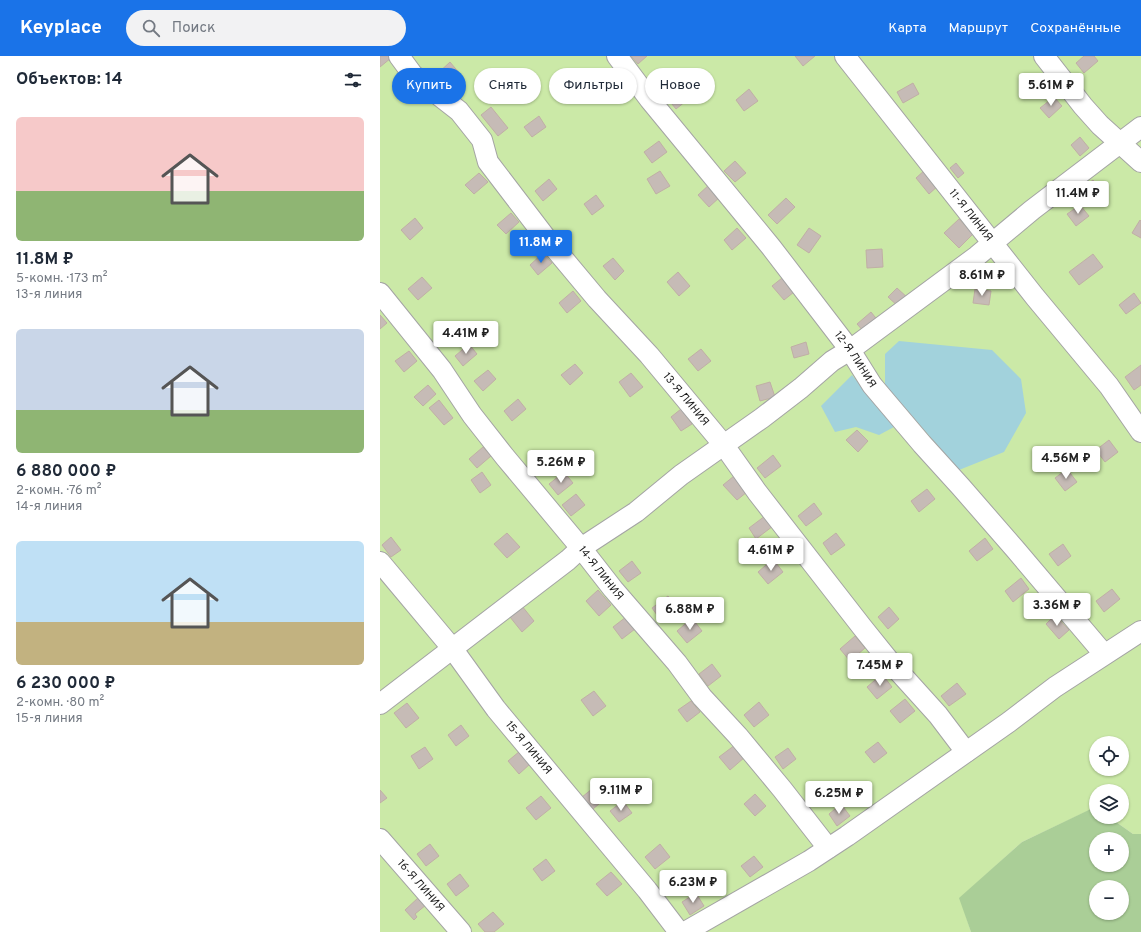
<!DOCTYPE html>
<html lang="ru">
<head>
<meta charset="utf-8">
<style>
	:root { --surface:#fff; --page:#f2f2f3; --text:#1f2937; --muted:#747a83; --accent:#1a73e8 }
	body { margin:0; font-family:Overpass,sans-serif; background:var(--page); color:var(--text); height:100vh; display:flex; flex-direction:column; font-size:15px; white-space:nowrap }
	* { box-sizing:border-box; margin:0 }
	p { font-size:13px; color:var(--muted) }
	.icon { flex:none; width:22px; height:22px; fill:none; stroke:currentColor; stroke-width:2; stroke-linecap:round; stroke-linejoin:round }
	.map { position:relative; flex:1; overflow:hidden }
	.sheet { display:flex; flex-direction:column; background:var(--surface); width:380px }
	.sheet>* { flex:none }
	.top-card { position:absolute; left:12px; top:12px; width:380px; height:36px; display:flex; gap:8px }
	.controls { position:absolute; left:709px; top:680px; display:grid; gap:8px }
	.controls a { display:grid; place-items:center; width:40px; height:40px; border-radius:50%; background:var(--surface); box-shadow:0 1px 3px #0004; font-size:20px }
	.price { position:absolute; translate:-50% -34px; padding:0 9px; border-radius:4px; background:#fff; color:#222; font-size:13px; line-height:26px; filter:drop-shadow(0 1px 2px #0008) }
	.price::after { content:''; position:absolute; left:50%; top:24px; width:12px; height:9px; margin-left:-6px; background:inherit; clip-path:polygon(0 0,100% 0,50% 100%) }
	.price.current { background:var(--accent); color:#fff }
	ul { padding:0; list-style:none }
	li { display:grid; align-content:center; gap:8px; height:212px; padding:0 16px }
	li span { display:grid; place-items:center; height:124px; border-radius:6px; color:#555 }
	li>.icon { margin-inline-start:auto }
	span .icon { width:72px; height:72px; fill:#fffc; stroke-width:1 }
	li b { font-size:17px }
	h2 { display:flex; justify-content:space-between; align-items:center; height:48px; padding:0 16px; font-size:17px }
	.tag { padding:0 14px; border-radius:18px; background:var(--surface); box-shadow:0 1px 3px #0004; font-size:14px; line-height:36px }
	.tag.current { background:var(--accent); color:#fff }
	header { display:flex; align-items:center; gap:24px; box-sizing:border-box; height:56px; padding:0 20px; background:var(--accent); color:#fff }
	header strong { font-size:19px }
	nav { display:flex; gap:22px; margin-inline-start:auto; font-size:14px }
	.search { width:280px; height:36px; background:var(--page); display:flex; align-items:center; gap:10px; box-sizing:border-box; padding:0 14px; border-radius:22px; color:var(--muted); font-size:15px }
	main { display:flex; flex:1; min-height:0 }
	.map>svg:first-child { display:block }
	.grass { fill:#cbe9a7; fill-rule:evenodd }
	.forest { fill:#aace97; fill-rule:evenodd }
	.water { fill:#a2d2dc }
	.building { fill:#c6bbb6; stroke:#c0afa5 }
	.lines { fill:none; stroke-linecap:round; stroke-linejoin:round }
	.street-casing { stroke:#a4a4a4; stroke-width:22 }
	.street { stroke:#fff; stroke-width:20 }
	.labels { text-anchor:middle; dominant-baseline:central; stroke-width:3; stroke-linejoin:round; paint-order:stroke }
	.street-label { font-size:11px; fill:#1d1d1d; stroke:#fff }
</style>
</head>
<body>
<header>
<strong>Keyplace</strong>
<div class="search"><svg class="icon" aria-label="search" viewBox="0 0 24 24"><circle cx="10" cy="10" r="6"/><path d="M15 15l6 6"/></svg>Поиск</div>
<nav><a>Карта</a><a>Маршрут</a><a>Сохранённые</a></nav>
</header>
<main>
<section class="sheet">
<h2>Объектов: 14<svg class="icon" aria-label="filters" viewBox="0 0 24 24"><path d="M4 7h16M4 17h16"/><circle cx="9" cy="7" r="2"/><circle cx="15" cy="17" r="2"/></svg></h2>
<ul>
<li><span style="background:linear-gradient(#f6c9c9 60%,#8fb573 0)"><svg class="icon" aria-label="home" viewBox="0 0 24 24"><path d="M3 11l9-7 9 7M6 9v11h12V9"/></svg></span><div><b>11.8M ₽</b><p>5-комн. · 173 m²</p><p>13-я линия</p></div></li>
<li><span style="background:linear-gradient(#c9d6e8 65%,#8fb573 0)"><svg class="icon" aria-label="home" viewBox="0 0 24 24"><path d="M3 11l9-7 9 7M6 9v11h12V9"/></svg></span><div><b>6 880 000 ₽</b><p>2-комн. · 76 m²</p><p>14-я линия</p></div></li>
<li><span style="background:linear-gradient(#bfe0f5 65%,#c2b280 0)"><svg class="icon" aria-label="home" viewBox="0 0 24 24"><path d="M3 11l9-7 9 7M6 9v11h12V9"/></svg></span><div><b>6 230 000 ₽</b><p>2-комн. · 80 m²</p><p>15-я линия</p></div></li>
</ul>
</section>
<div class="map">
<svg width="761" height="876" viewBox="0 0 761 876">
	<rect width="100%" height="100%" fill="#eee9e2"/>
	<path class="grass" d="M 0,0 L 761,0 L 761,778 L 753,778 L 729,761 L 742,761 L 742,735 L 716,735 L 716,751 L 642,786 L 580,842 L 591,876 L 0,876 ZM 716,687 L 742,687 L 742,713 L 716,713 Z"/>
	<path class="forest" d="M 715,751 L 716,761 L 729,761 L 753,778 L 761,778 L 761,876 L 591,876 L 579,842 L 642,786 ZM 716,783 L 742,783 L 742,809 L 716,809 ZM 716,831 L 742,831 L 742,857 L 716,857 Z"/>
	<path class="water" d="M 519,285 L 612,294 L 641,323 L 646,357 L 624,396 L 579,414 L 505,329 L 505,298 Z
		M 472,319 L 514,371 L 499,379 L 476,371 L 455,376 L 441,350 Z"/>
	<path class="building" d="M 0,0 L 9,0 L 11,2 L 0,11 Z
		M 251,0 L 267,0 L 258,8 Z
		M 415,0 L 435,0 L 423,10 Z
		M 704,0 L 714,0 L 718,5 L 704,17 L 696,7 Z
		M 70,6 L 80,18 L 66,30 L 56,19 Z
		M 230,14 L 237,25 L 221,35 L 214,24 Z
		M 533,27 L 539,38 L 523,47 L 517,36 Z
		M 293,29 L 306,45 L 296,53 L 283,37 Z
		M 369,33 L 378,45 L 364,55 L 356,44 Z
		M 674,41 L 682,50 L 669,62 L 660,52 Z
		M 111,51 L 128,72 L 118,80 L 101,59 Z
		M 159,60 L 166,71 L 152,81 L 144,71 Z
		M 700,81 L 709,92 L 700,100 L 691,89 Z
		M 279,85 L 287,96 L 272,107 L 264,96 Z
		M 355,105 L 366,117 L 355,126 L 344,115 Z
		M 576,107 L 584,117 L 578,122 L 570,112 Z
		M 546,113 L 559,129 L 549,138 L 536,122 Z
		M 280,115 L 290,130 L 276,138 L 267,123 Z
		M 99,117 L 108,126 L 94,138 L 85,129 Z
		M 169,123 L 177,133 L 163,145 L 155,135 Z
		M 713,124 L 722,136 L 709,146 L 700,134 Z
		M 330,128 L 341,140 L 329,151 L 318,139 Z
		M 216,139 L 224,150 L 212,159 L 204,148 Z
		M 406,142 L 415,151 L 397,168 L 388,159 Z
		M 700,149 L 709,160 L 696,170 L 687,158 Z
		M 131,157 L 139,166 L 126,178 L 117,169 Z
		M 35,162 L 43,172 L 30,184 L 21,174 Z
		M 579,163 L 593,178 L 579,192 L 564,177 Z
		M 760,164 L 761,165 L 761,182 L 752,177 Z
		M 357,172 L 366,182 L 352,194 L 344,184 Z
		M 429,172 L 441,180 L 429,197 L 417,189 Z
		M 502,193 L 503,211 L 487,212 L 486,194 Z
		M 163,197 L 172,207 L 158,219 L 150,209 Z
		M 713,198 L 723,211 L 699,229 L 689,216 Z
		M 233,202 L 244,215 L 235,224 L 223,210 Z
		M 298,216 L 310,230 L 299,240 L 287,226 Z
		M 42,221 L 52,232 L 38,244 L 28,233 Z
		M 402,222 L 414,236 L 404,244 L 392,230 Z
		M 517,232 L 529,243 L 520,252 L 508,241 Z
		M 595,233 L 611,235 L 609,249 L 593,247 Z
		M 193,235 L 201,245 L 187,257 L 179,247 Z
		M 754,237 L 761,247 L 746,258 L 739,249 Z
		M 491,256 L 499,266 L 486,278 L 477,268 Z
		M 0,259 L 7,267 L 0,273 Z
		M 426,286 L 429,298 L 414,302 L 411,291 Z
		M 89,288 L 97,298 L 83,310 L 75,300 Z
		M 321,293 L 331,305 L 318,315 L 308,303 Z
		M 29,295 L 37,305 L 24,316 L 15,305 Z
		M 195,308 L 203,317 L 190,329 L 181,319 Z
		M 761,309 L 761,329 L 754,334 L 745,321 Z
		M 108,314 L 116,323 L 103,335 L 94,325 Z
		M 251,317 L 263,331 L 250,341 L 239,326 Z
		M 390,326 L 395,341 L 380,345 L 376,330 Z
		M 48,329 L 56,338 L 43,350 L 34,341 Z
		M 138,343 L 146,353 L 132,365 L 124,355 Z
		M 59,344 L 73,362 L 64,369 L 49,352 Z
		M 301,353 L 312,368 L 301,375 L 291,361 Z
		M 477,374 L 488,385 L 478,396 L 466,384 Z
		M 729,384 L 738,396 L 725,406 L 716,394 Z
		M 103,391 L 111,400 L 97,412 L 89,403 Z
		M 393,399 L 401,410 L 385,422 L 377,412 Z
		M 687,413 L 697,426 L 685,435 L 675,422 Z
		M 102,416 L 111,429 L 100,437 L 91,424 Z
		M 184,416 L 193,427 L 178,439 L 169,428 Z
		M 354,420 L 367,436 L 357,444 L 343,429 Z
		M 547,433 L 555,443 L 539,456 L 531,445 Z
		M 196,438 L 205,449 L 191,460 L 182,449 Z
		M 434,447 L 442,458 L 426,470 L 418,460 Z
		M 385,460 L 393,470 L 376,483 L 369,472 Z
		M 127,477 L 140,491 L 127,502 L 114,488 Z
		M 456,477 L 465,489 L 451,499 L 443,487 Z
		M 11,481 L 21,494 L 11,501 L 2,489 Z
		M 605,482 L 613,493 L 597,505 L 589,495 Z
		M 683,488 L 691,500 L 678,510 L 669,498 Z
		M 393,503 L 403,516 L 388,528 L 378,516 Z
		M 252,505 L 261,517 L 248,526 L 239,515 Z
		M 641,522 L 649,533 L 633,546 L 625,535 Z
		M 732,533 L 740,543 L 724,556 L 716,545 Z
		M 218,534 L 231,549 L 219,560 L 206,545 Z
		M 288,540 L 296,550 L 280,563 L 272,552 Z
		M 142,550 L 154,565 L 142,576 L 130,561 Z
		M 509,551 L 519,563 L 508,573 L 498,561 Z
		M 675,559 L 689,574 L 679,583 L 666,568 Z
		M 246,561 L 255,573 L 242,583 L 233,571 Z
		M 312,562 L 322,575 L 307,587 L 297,575 Z
		M 475,580 L 485,592 L 470,605 L 460,593 Z
		M 332,608 L 341,620 L 328,630 L 319,618 Z
		M 502,618 L 512,631 L 497,643 L 487,631 Z
		M 577,627 L 586,638 L 569,650 L 561,640 Z
		M 214,635 L 226,650 L 213,660 L 201,644 Z
		M 525,643 L 535,655 L 520,667 L 510,655 Z
		M 311,645 L 320,656 L 307,666 L 298,654 Z
		M 379,646 L 389,659 L 374,671 L 364,659 Z
		M 27,647 L 39,662 L 26,672 L 14,657 Z
		M 81,669 L 89,680 L 76,690 L 68,679 Z
		M 498,686 L 507,697 L 494,707 L 485,696 Z
		M 355,689 L 365,701 L 350,714 L 339,701 Z
		M 45,691 L 53,703 L 39,713 L 31,700 Z
		M 408,692 L 416,703 L 403,713 L 395,701 Z
		M 140,695 L 150,708 L 139,718 L 128,705 Z
		M 222,725 L 232,737 L 213,753 L 202,741 Z
		M 0,734 L 7,742 L 0,747 Z
		M 375,738 L 386,750 L 375,760 L 364,748 Z
		M 161,740 L 171,752 L 156,764 L 146,752 Z
		M 243,745 L 252,757 L 239,766 L 230,755 Z
		M 461,748 L 470,760 L 457,770 L 449,758 Z
		M 50,788 L 59,800 L 46,810 L 37,798 Z
		M 280,788 L 290,801 L 275,813 L 265,801 Z
		M 374,800 L 383,811 L 370,821 L 361,810 Z
		M 166,803 L 175,815 L 162,825 L 153,813 Z
		M 231,816 L 242,828 L 227,840 L 216,828 Z
		M 80,818 L 89,830 L 76,840 L 67,828 Z
		M 316,837 L 324,850 L 310,859 L 302,846 Z
		M 39,841 L 46,849 L 35,858 L 37,861 L 34,864 L 25,854 Z
		M 113,856 L 124,868 L 114,876 L 105,876 L 98,868 Z"/>
	<g class="lines">
		<defs>
			<g id="street">
				<path id="s1" d="M 19,0 L 33,19 L 79,55 L 102,84 L 108,106 L 166,182 L 217,243 L 269,299 L 343,388 L 377,436 L 482,571 L 511,607 L 558,659 L 586,696"/>
				<path id="s2" d="M 237,0 L 270,44 L 391,191 L 470,294 L 492,329 L 542,388 L 581,431 L 635,493 L 724,598"/>
				<path id="s3" d="M 465,0 L 655,241 L 729,330 L 761,376"/>
				<path d="M 664,0 L 703,50 L 720,69 L 761,106"/>
				<path id="s4" d="M 0,237 L 62,314 L 92,359 L 125,401 L 201,492 L 233,533 L 297,607 L 322,641 L 358,680 L 402,733 L 448,792"/>
				<path id="s5" d="M 0,506 L 72,592 L 116,653 L 267,834 L 299,876"/>
				<path d="M 0,648 L 188,504 L 201,492 L 256,456 L 301,419 L 382,362 L 421,332 L 452,305 L 470,294 L 597,200 L 652,154 L 761,71"/>
				<path id="s6" d="M 0,783 L 81,876"/>
				<path d="M 305,876 L 429,805 L 467,780 L 629,666 L 675,631 L 761,575"/>
			</g>
		</defs>
		<use href="#street" class="street-casing"/>
		<use href="#street" class="street"/>
	</g>
	<g class="labels">
		<g class="street-label">
			<text stroke="none"><textPath href="#s3" startOffset="203">11-Я ЛИНИЯ</textPath></text>
			<text stroke="none"><textPath href="#s2" startOffset="386">12-Я ЛИНИЯ</textPath></text>
			<text stroke="none"><textPath href="#s1" startOffset="451">13-Я ЛИНИЯ</textPath></text>
			<text stroke="none"><textPath href="#s4" startOffset="357">14-Я ЛИНИЯ</textPath></text>
			<text stroke="none"><textPath href="#s5" startOffset="238">15-Я ЛИНИЯ</textPath></text>
			<text stroke="none"><textPath href="#s6" startOffset="62">16-Я ЛИНИЯ</textPath></text>
		</g>
	</g>
</svg>
<div class="controls">
<a><svg class="icon" aria-label="locate" viewBox="0 0 24 24"><circle cx="12" cy="12" r="6"/><path d="M12 2v4M12 18v4M2 12h4M18 12h4"/></svg></a>
<a><svg class="icon" aria-label="layers" viewBox="0 0 24 24"><path d="M12 4l9 5-9 5-9-5zM3 14l9 5 9-5"/></svg></a>
<a>+</a>
<a>−</a>
</div>
<b class="price" style="left:671px;top:51px">5.61M ₽</b>
<b class="price" style="left:698px;top:159px">11.4M ₽</b>
<b class="price current" style="left:161px;top:208px">11.8M ₽</b>
<b class="price" style="left:602px;top:241px">8.61M ₽</b>
<b class="price" style="left:86px;top:299px">4.41M ₽</b>
<b class="price" style="left:686px;top:424px">4.56M ₽</b>
<b class="price" style="left:181px;top:428px">5.26M ₽</b>
<b class="price" style="left:391px;top:516px">4.61M ₽</b>
<b class="price" style="left:677px;top:571px">3.36M ₽</b>
<b class="price" style="left:310px;top:575px">6.88M ₽</b>
<b class="price" style="left:500px;top:631px">7.45M ₽</b>
<b class="price" style="left:241px;top:756px">9.11M ₽</b>
<b class="price" style="left:459px;top:759px">6.25M ₽</b>
<b class="price" style="left:313px;top:848px">6.23M ₽</b>
<div class="top-card">
<a class="tag current">Купить</a>
<a class="tag">Снять</a>
<a class="tag">Фильтры</a>
<a class="tag">Новое</a>
</div>
</div>
</main>
</body>
</html>
